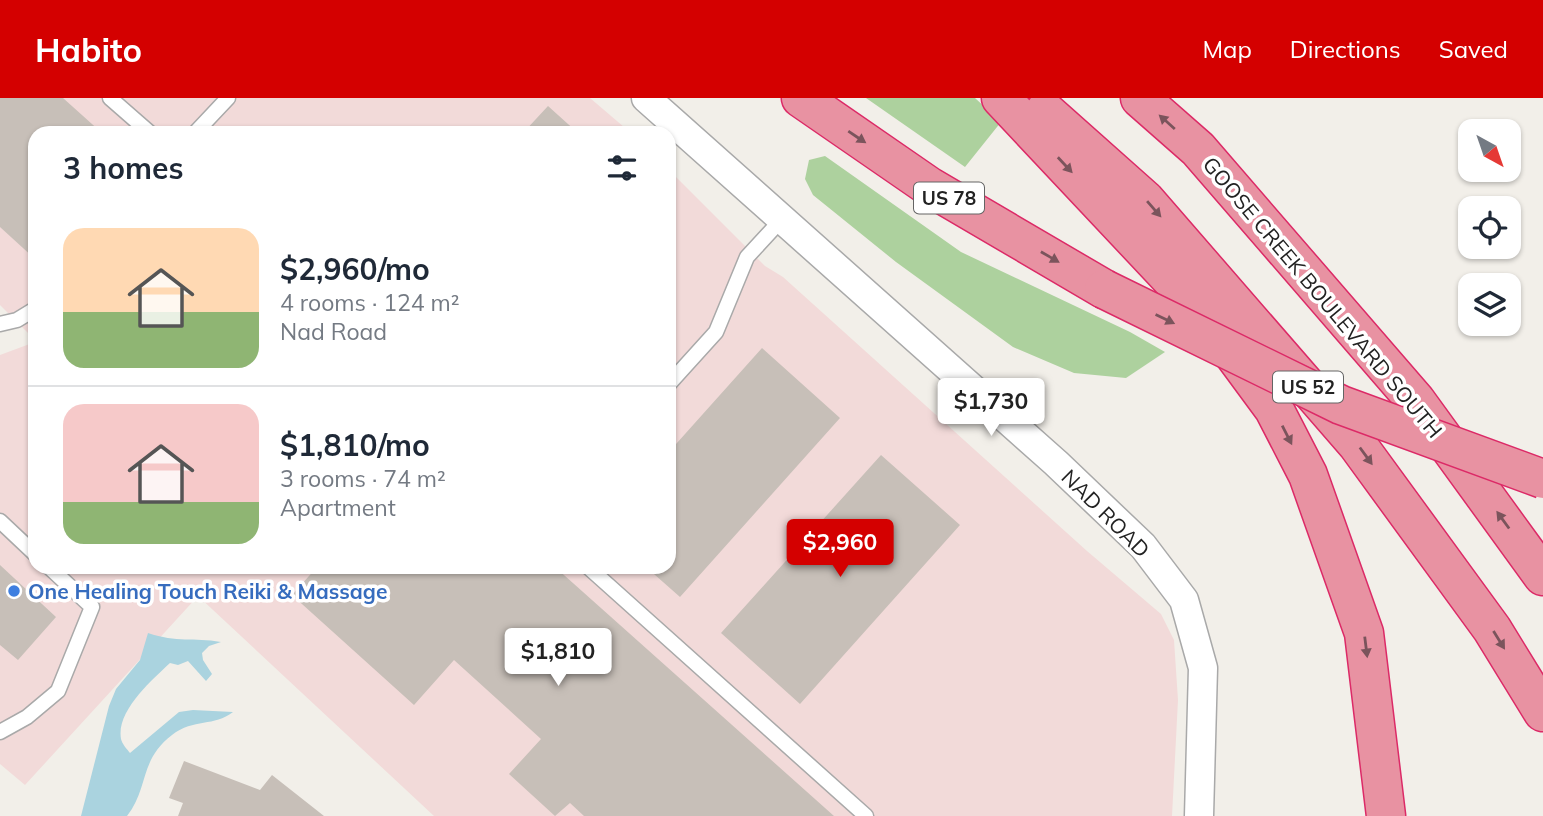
<!DOCTYPE html>
<html lang="en">
<head>
<meta charset="utf-8">
<style>
	:root { --surface:#fff; --page:#f2f2f3; --text:#1f2937; --muted:#747a83; --line:#e0e1e3; --accent:#d40000 }
	body { margin:0; font-family:Mulish,sans-serif; background:var(--page); color:var(--text); height:100vh; display:flex; flex-direction:column; font-size:26px; white-space:nowrap }
	* { box-sizing:border-box; margin:0 }
	p { font-size:23px; color:var(--muted) }
	.icon { flex:none; width:38px; height:38px; fill:none; stroke:currentColor; stroke-width:2; stroke-linecap:round; stroke-linejoin:round }
	.map { position:relative; flex:1; overflow:hidden }
	.panel { position:absolute; left:28px; top:28px; width:648px; height:448px; display:flex; flex-direction:column; background:var(--surface); border-radius:21px; box-shadow:0 2px 5px #0004 }
	.panel>* { flex:none }
	.needle { width:46px; rotate:140deg }
	.controls { position:absolute; left:1458px; top:21px; display:grid; gap:14px }
	.controls a { display:grid; place-items:center; width:63px; height:63px; border-radius:14px; background:var(--surface); box-shadow:0 2px 5px #0004; font-size:35px }
	.price { position:absolute; translate:-50% -60px; padding:0 16px; border-radius:7px; background:#fff; color:#222; font-size:23px; line-height:46px; filter:drop-shadow(0 2px 4px #0008) }
	.price::after { content:''; position:absolute; left:50%; top:42px; width:21px; height:16px; margin-left:-10px; background:inherit; clip-path:polygon(0 0,100% 0,50% 100%) }
	.price.on { background:var(--accent); color:#fff }
	ul { padding:0; list-style:none }
	li { display:flex; align-items:center; gap:21px; height:175px; padding:0 35px }
	li+li { border-top:2px solid var(--line) }
	li span { display:grid; place-items:center; flex:none; width:196px; height:140px; border-radius:21px; color:#555 }
	li>.icon { margin-inline-start:auto }
	span .icon { width:84px; height:84px; fill:#fffc; stroke-width:1 }
	li b { font-size:30px }
	h2 { display:flex; justify-content:space-between; align-items:center; height:84px; padding:0 35px; font-size:30px }
	header { display:flex; align-items:center; gap:42px; box-sizing:border-box; height:98px; padding:0 35px; background:var(--accent); color:#fff }
	header strong { font-size:33px }
	nav { display:flex; gap:38px; margin-inline-start:auto; font-size:24px }
	.map>svg:first-child { display:block }
	.commercial { fill:#f2dad9 }
	.forest { fill:#add19e }
	.water { fill:#aad3df }
	.building { fill:#c7bfb8 }
	.lines { fill:none; stroke-linecap:round; stroke-linejoin:round }
	.lane-casing { stroke:#a9a9a9; stroke-width:17 }
	.street-casing { stroke:#a9a9a9; stroke-width:31 }
	.highway-casing { stroke:#dc2a67; stroke-width:41 }
	.lane { stroke:#fff; stroke-width:14 }
	.street { stroke:#fff; stroke-width:28 }
	.highway { stroke:#e892a2; stroke-width:38 }
	.highway-bridge-casing { stroke:#dc2a67; stroke-width:41; stroke-linecap:butt }
	.highway-bridge { stroke:#e892a2; stroke-width:38 }
	.oneway { fill:#7b545c }
	.shop-dot { fill:#3f7fe0; stroke:#fff; stroke-width:2.5 }
	.labels { text-anchor:middle; dominant-baseline:central; stroke-width:7; stroke-linejoin:round; paint-order:stroke }
	.shield { fill:#fff; stroke:#646464; stroke-width:2 }
	.shield-label { font-size:19px; font-weight:bold; fill:#222 }
	.street-label { font-size:21px; fill:#222; stroke:#fff }
	.shop-label { font-size:21px; font-weight:bold; fill:#366cbe; stroke:#fff; text-anchor:start }
</style>
</head>
<body>
<header>
<strong>Habito</strong>
<nav><a>Map</a><a>Directions</a><a>Saved</a></nav>
</header>
<div class="map">
<svg width="1543" height="718" viewBox="0 0 1543 718">
	<rect width="100%" height="100%" fill="#f2efe9"/>
	<path class="commercial" d="M 0,0 L 590,0 L 631,35 L 35,35 L 35,242 L 0,207 Z
		M 669,72 L 765,168 L 783,179 L 1087,453 L 1161,516 L 1174,542 L 1178,602 L 1172,718 L 434,718 L 198,498 L 25,687 L 0,666 L 0,257 L 35,244 L 35,469 L 668,469 Z"/>
	<path class="forest" d="M 866,0 L 975,0 L 1001,24 L 965,69 Z
		M 825,58 L 961,154 L 1130,234 L 1165,254 L 1126,280 L 1074,275 L 1013,249 L 896,164 L 813,97 L 805,81 L 809,62 Z"/>
	<path class="water" d="M 148,535 C 177,545 193,539 221,544 L 209,548 L 202,555 L 203,562 L 212,576 L 206,583 L 188,563 L 178,567 L 170,565 C 152,582 116,613 121,641 C 122,646 127,651 130,655 L 179,614 L 193,612 L 233,614 C 214,629 194,620 172,637 C 139,662 149,690 127,718 L 81,718 L 109,608 L 116,591 L 140,562 Z"/>
	<path class="building" d="M 0,0 L 63,0 L 102,35 L 35,35 L 35,161 L 0,129 Z
		M 548,8 L 578,35 L 523,35 Z
		M 762,250 L 840,320 L 680,499 L 646,469 L 668,469 L 668,355 Z
		M 881,357 L 960,427 L 800,606 L 721,535 Z
		M 0,467 L 56,519 L 18,562 L 0,547 Z
		M 317,469 L 555,469 L 834,718 L 584,718 L 570,705 L 555,718 L 509,676 L 541,641 L 454,562 L 414,607 L 292,497 Z
		M 184,663 L 260,692 L 272,677 L 324,718 L 178,718 L 183,705 L 169,700 Z"/>
	<g class="lines">
		<defs>
			<path id="lane" d="M 110,0 L 150,35
				M 195,35 L 228,0
				M 0,226 L 17,222 L 35,211
				M 668,287 L 716,234 L 747,159 L 782,121
				M 0,423 L 35,456
				M 588,469 L 866,718
				M 0,634 L 27,619 L 58,593 L 92,509 L 49,469"/>
			<path id="street" d="M 646,0 L 1056,365 L 1143,448 L 1184,502 L 1203,570 L 1199,718"/>
			<path id="highway" d="M 801,0 L 930,89 L 1104,191
				M 1001,0 L 1204,216 L 1274,311 L 1308,377 L 1364,535 L 1386,718
				M 1140,0 L 1198,51 L 1416,303 L 1543,478
				M 1045,13 L 1145,102 L 1357,346 L 1492,531 L 1543,614"/>
		</defs>
		<use href="#lane" class="lane-casing"/>
		<use href="#street" class="street-casing"/>
		<use href="#highway" class="highway-casing"/>
		<use href="#lane" class="lane"/>
		<use href="#street" class="street"/>
		<use href="#highway" class="highway"/>
		<defs>
			<path id="highway-bridge" d="M 1104,191 L 1341,307 L 1543,381"/>
		</defs>
		<use href="#highway-bridge" class="highway-bridge-casing"/>
		<use href="#highway-bridge" class="highway-bridge"/>
	</g>
	<defs><path id="oneway-solid" d="M-6-.8H1V-3.2L6.5 0L1 3.2V.8H-6Z" transform="scale(1.75)"/></defs>
	<g class="oneway">
		<use href="#oneway-solid" transform="translate(1167 24) rotate(-138)"/>
		<use href="#oneway-solid" transform="translate(857 39) rotate(34)"/>
		<use href="#oneway-solid" transform="translate(1065 67) rotate(47)"/>
		<use href="#oneway-solid" transform="translate(1154 111) rotate(49)"/>
		<use href="#oneway-solid" transform="translate(1050 159) rotate(30)"/>
		<use href="#oneway-solid" transform="translate(1165 221) rotate(26)"/>
		<use href="#oneway-solid" transform="translate(1287 337) rotate(63)"/>
		<use href="#oneway-solid" transform="translate(1366 358) rotate(54)"/>
		<use href="#oneway-solid" transform="translate(1503 422) rotate(-126)"/>
		<use href="#oneway-solid" transform="translate(1499 542) rotate(58)"/>
		<use href="#oneway-solid" transform="translate(1366 549) rotate(83)"/>
	</g>
	<circle class="shop-dot" cx="14" cy="493" r="7"/>
	<g class="labels">
		<g class="shield">
			<rect x="914" y="84.5" width="70" height="31" rx="5"/>
			<rect x="1273" y="273.5" width="70" height="31" rx="5"/>
		</g>
		<g class="shield-label">
			<text x="949" y="100">US 78</text>
			<text x="1308" y="289">US 52</text>
		</g>
		<g class="street-label">
			<text transform="translate(1323 199) rotate(50)">GOOSE CREEK BOULEVARD SOUTH</text>
			<text transform="translate(1106 415) rotate(45)">NAD ROAD</text>
		</g>
		<g class="shop-label">
			<text x="28" y="493">One Healing Touch Reiki &amp; Massage</text>
		</g>
	</g>
</svg>
<div class="controls">
<a><svg class="needle" viewBox="-14 -14 28 28"><path d="M0-13l5 13h-10z" fill="#e53935"/><path d="M0 13l5-13h-10z" fill="#747a83"/></svg></a>
<a><svg class="icon" aria-label="locate" viewBox="0 0 24 24"><circle cx="12" cy="12" r="6"/><path d="M12 2v4M12 18v4M2 12h4M18 12h4"/></svg></a>
<a><svg class="icon" aria-label="layers" viewBox="0 0 24 24"><path d="M12 4l9 5-9 5-9-5zM3 14l9 5 9-5"/></svg></a>
</div>
<b class="price" style="left:991px;top:340px">$1,730</b>
<b class="price on" style="left:840px;top:481px">$2,960</b>
<b class="price" style="left:558px;top:590px">$1,810</b>
<section class="panel">
<h2>3 homes<svg class="icon" aria-label="filters" viewBox="0 0 24 24"><path d="M4 7h16M4 17h16"/><circle cx="9" cy="7" r="2"/><circle cx="15" cy="17" r="2"/></svg></h2>
<ul>
<li><span style="background:linear-gradient(#ffd9b3 60%,#8fb573 0)"><svg class="icon" aria-label="home" viewBox="0 0 24 24"><path d="M3 11l9-7 9 7M6 9v11h12V9"/></svg></span><div><b>$2,960/mo</b><p>4 rooms · 124 m²</p><p>Nad Road</p></div></li>
<li><span style="background:linear-gradient(#f6c9c9 70%,#8fb573 0)"><svg class="icon" aria-label="home" viewBox="0 0 24 24"><path d="M3 11l9-7 9 7M6 9v11h12V9"/></svg></span><div><b>$1,810/mo</b><p>3 rooms · 74 m²</p><p>Apartment</p></div></li>
</ul>
</section>
</div>
</body>
</html>
